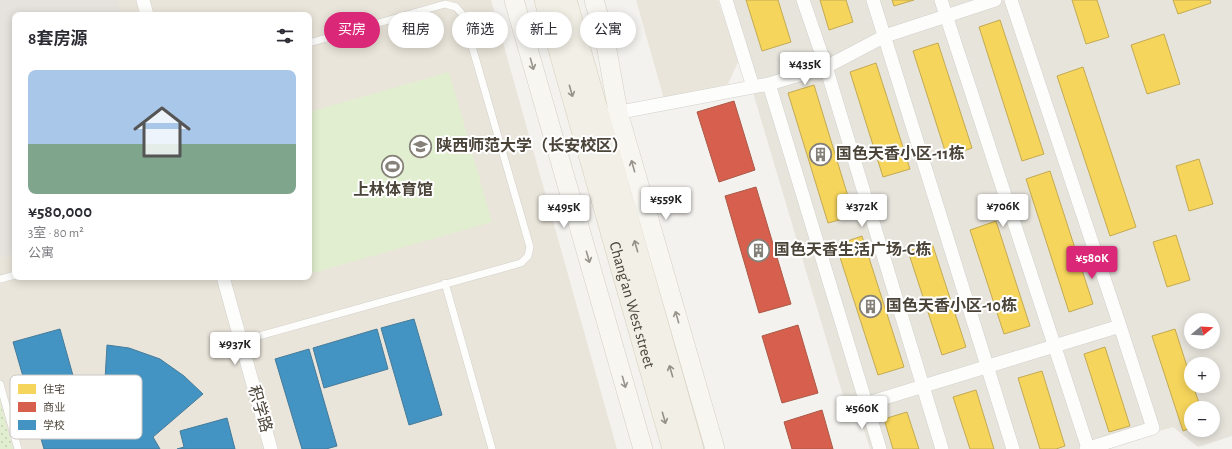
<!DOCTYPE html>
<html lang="zh">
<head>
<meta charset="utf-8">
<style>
	:root { --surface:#fff; --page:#f7f7f7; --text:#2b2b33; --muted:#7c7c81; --accent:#db2777 }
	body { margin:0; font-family:"Alegreya Sans","Noto Sans SC",sans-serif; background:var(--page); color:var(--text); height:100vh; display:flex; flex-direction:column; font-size:15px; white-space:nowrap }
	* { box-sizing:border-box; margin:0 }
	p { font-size:13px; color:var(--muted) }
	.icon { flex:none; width:22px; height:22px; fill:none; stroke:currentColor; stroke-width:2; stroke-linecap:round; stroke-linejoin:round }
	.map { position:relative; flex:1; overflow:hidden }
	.side { position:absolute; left:12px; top:12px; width:300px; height:268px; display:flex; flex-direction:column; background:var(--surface); border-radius:8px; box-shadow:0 2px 10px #0003 }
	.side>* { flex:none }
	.guide { position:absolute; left:324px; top:12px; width:380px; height:36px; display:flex; gap:8px }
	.needle { width:26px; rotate:72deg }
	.controls { position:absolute; left:1184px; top:313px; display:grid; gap:8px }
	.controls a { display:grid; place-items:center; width:36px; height:36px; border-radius:50%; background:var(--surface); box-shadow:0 2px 10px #0003; font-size:20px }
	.price { position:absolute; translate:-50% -34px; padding:0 9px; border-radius:4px; background:#fff; color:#222; font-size:13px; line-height:26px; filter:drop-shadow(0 1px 2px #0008) }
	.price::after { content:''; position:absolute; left:50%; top:24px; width:12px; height:9px; margin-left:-6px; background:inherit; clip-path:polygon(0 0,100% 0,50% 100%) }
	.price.on { background:var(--accent); color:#fff }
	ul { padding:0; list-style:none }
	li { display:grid; align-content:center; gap:8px; height:212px; padding:0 16px }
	li span { display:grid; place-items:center; height:124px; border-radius:8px; color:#555 }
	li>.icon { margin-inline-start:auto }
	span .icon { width:72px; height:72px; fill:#fffc; stroke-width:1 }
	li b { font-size:17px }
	h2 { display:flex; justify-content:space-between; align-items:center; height:48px; padding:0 16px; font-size:17px }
	.chip { padding:0 14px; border-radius:18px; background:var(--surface); box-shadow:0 2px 10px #0003; font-size:14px; line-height:36px }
	.chip.on { background:var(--accent); color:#fff }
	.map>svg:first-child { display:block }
	.residential { fill:#e7e4dc; fill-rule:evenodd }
	.education { fill:#eae5da; fill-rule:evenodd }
	.grass { fill:url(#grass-dots) }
	.garden { fill:#e1eecf }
	.parking { fill:#e6e3df }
	.homes { fill:#f6d55c; stroke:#c3aa52 }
	.shops { fill:#d6604d; stroke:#ac5847 }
	.schools { fill:#4393c3; stroke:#457b9a }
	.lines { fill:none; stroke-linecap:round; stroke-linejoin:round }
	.service-casing { stroke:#d2d0cb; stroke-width:8 }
	.minor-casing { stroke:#d2d0cb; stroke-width:14 }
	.secondary-casing { stroke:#d3cfc5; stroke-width:20 }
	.primary-casing { stroke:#d6cebb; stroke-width:22 }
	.service { stroke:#fdfdfc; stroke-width:7 }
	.minor { stroke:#fdfdfc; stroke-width:13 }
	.secondary { stroke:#f7f6f1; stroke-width:19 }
	.primary { stroke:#f2efe6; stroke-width:21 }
	.oneway { stroke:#98948c }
	.oneway2 { stroke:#969187 }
	.labels { text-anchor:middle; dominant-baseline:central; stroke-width:4; stroke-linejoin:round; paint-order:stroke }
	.poi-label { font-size:16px; font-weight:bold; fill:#4b4439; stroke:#fff; text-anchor:start }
	.street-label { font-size:16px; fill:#4b4439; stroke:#fff }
	.key { fill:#fff; stroke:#c9c7c4; stroke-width:1 }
	.key-label { font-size:11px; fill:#4b4439 }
</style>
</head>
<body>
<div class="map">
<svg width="1232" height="449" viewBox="0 0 1232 449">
	<defs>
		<pattern id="grass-dots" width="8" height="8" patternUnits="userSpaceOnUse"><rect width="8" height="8" fill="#e1eecf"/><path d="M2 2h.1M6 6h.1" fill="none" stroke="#c3cdb2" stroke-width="1.8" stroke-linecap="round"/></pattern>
	</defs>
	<rect width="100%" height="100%" fill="#f4f2ee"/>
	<path class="residential" d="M 722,0 L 1232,0 L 1232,436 L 1198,447 L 1173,427 L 1099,449 L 870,449 L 857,409 L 847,409 L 754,96 ZM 1191,320 L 1213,320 L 1213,342 L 1191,342 ZM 1191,364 L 1213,364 L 1213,386 L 1191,386 ZM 1191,408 L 1213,408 L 1213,430 L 1191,430 Z"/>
	<path class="education" d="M 0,0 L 491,0 L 617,449 L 0,449 ZM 15,15 L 309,15 L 309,277 L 15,277 Z
		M 636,0 L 718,0 L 739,60 L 728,84 L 664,99 Z"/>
	<path class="grass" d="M 0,402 L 13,449 L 0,449 Z"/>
	<path class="garden" d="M 449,72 L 492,222 L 309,274 L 309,112 Z"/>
	<path class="parking" d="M 0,0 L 118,0 L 122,15 L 15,15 L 15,253 L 0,258 Z"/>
	<path class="homes" d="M 746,0 L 778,0 L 791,42 L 762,51 Z
		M 820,0 L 846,0 L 853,22 L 829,30 Z
		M 892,0 L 914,0 L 894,6 Z
		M 1072,0 L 1097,0 L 1109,37 L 1086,44 Z
		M 1173,0 L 1210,0 L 1211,3 L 1178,14 Z
		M 1000,20 L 1044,154 L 1022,161 L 979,27 Z
		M 1164,34 L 1180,84 L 1147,94 L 1131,45 Z
		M 938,43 L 972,148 L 947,157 L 913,51 Z
		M 876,63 L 910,169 L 883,177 L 850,72 Z
		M 1083,67 L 1136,227 L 1110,236 L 1057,76 Z
		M 814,85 L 854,216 L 828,223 L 788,93 Z
		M 1199,159 L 1213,204 L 1189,211 L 1176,166 Z
		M 1050,171 L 1093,304 L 1069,312 L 1026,179 Z
		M 996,221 L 1030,326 L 1004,334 L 970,230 Z
		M 1176,235 L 1190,280 L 1167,287 L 1153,242 Z
		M 862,236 L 904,367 L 878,375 L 836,245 Z
		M 932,243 L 966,347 L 942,355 L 908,251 Z
		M 1175,329 L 1191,379 L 1191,386 L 1193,386 L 1201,408 L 1191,408 L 1191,428 L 1183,431 L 1152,336 Z
		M 1105,347 L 1130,426 L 1109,432 L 1084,354 Z
		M 1042,371 L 1065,446 L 1056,449 L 1040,449 L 1018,378 Z
		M 976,390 L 994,449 L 970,449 L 953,397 Z
		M 907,412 L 919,449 L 893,449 L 884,419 Z"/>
	<path class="shops" d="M 734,101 L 755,170 L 719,182 L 697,112 Z
		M 756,187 L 791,304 L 759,313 L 725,196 Z
		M 798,325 L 818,393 L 782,403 L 762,336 Z
		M 822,410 L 833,449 L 792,449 L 784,422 Z"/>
	<path class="schools" d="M 414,319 L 442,415 L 409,425 L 381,328 Z
		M 60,329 L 84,415 L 103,414 L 107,345 L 129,348 L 160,359 L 184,376 L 203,394 L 153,437 L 160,449 L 44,449 L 13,342 Z
		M 377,329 L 388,369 L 324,388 L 313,348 Z
		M 309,349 L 337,446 L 326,449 L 302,449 L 275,359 Z
		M 227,418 L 235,449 L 177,449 L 184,447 L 180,431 Z"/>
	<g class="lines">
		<defs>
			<path id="service" d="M 0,279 L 15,275
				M 445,283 L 492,449
				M 241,341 L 521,263 L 528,256 L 530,247 L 463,15 L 456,7 L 445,4 L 309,43
				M 0,384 L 18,449"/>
			<path id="minor" d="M 143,0 L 147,15
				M 726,0 L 753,87
				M 803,0 L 826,67 L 942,449
				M 873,0 L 1013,449
				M 941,0 L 1088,448
				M 769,84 L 880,449
				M 610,114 L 769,84 L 826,67 L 885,36 L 995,0
				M 223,277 L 271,449
				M 868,403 L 1120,326 L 1011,0
				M 1086,449 L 1153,428 L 1120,326"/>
			<path id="secondary" d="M 514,0 L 643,449
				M 594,0 L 605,39 L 618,112 L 715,449"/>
			<g id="primary">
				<path id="s1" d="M 545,0 L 673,449"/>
				<path d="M 566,0 L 693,449"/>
			</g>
		</defs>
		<use href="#service" class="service-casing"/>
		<use href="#minor" class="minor-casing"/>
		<use href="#secondary" class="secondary-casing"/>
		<use href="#primary" class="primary-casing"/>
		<use href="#service" class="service"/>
		<use href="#minor" class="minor"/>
		<use href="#secondary" class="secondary"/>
		<use href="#primary" class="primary"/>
	</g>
	<defs><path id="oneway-shaft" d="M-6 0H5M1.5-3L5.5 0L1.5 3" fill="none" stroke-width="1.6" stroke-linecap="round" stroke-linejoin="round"/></defs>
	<g class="oneway">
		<use href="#oneway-shaft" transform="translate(532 64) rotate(74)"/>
		<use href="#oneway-shaft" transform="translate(633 166) rotate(-106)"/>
		<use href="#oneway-shaft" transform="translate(588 257) rotate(74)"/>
		<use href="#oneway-shaft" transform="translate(677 317) rotate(-106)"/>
		<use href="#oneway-shaft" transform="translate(624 382) rotate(74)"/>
	</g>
	<g class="oneway2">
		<use href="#oneway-shaft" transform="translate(571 91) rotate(74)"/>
		<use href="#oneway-shaft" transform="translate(636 246) rotate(-106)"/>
		<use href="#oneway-shaft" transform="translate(671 371) rotate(-106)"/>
		<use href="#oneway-shaft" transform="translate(664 418) rotate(74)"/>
	</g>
	<defs>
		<symbol id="university-ring" viewBox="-11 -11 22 22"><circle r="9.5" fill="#fff" stroke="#868178" stroke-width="1.5"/><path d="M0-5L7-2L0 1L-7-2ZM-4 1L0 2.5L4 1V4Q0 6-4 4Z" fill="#868178"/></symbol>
		<symbol id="building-ring" viewBox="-11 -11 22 22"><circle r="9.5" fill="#fff" stroke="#868178" stroke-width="1.5"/><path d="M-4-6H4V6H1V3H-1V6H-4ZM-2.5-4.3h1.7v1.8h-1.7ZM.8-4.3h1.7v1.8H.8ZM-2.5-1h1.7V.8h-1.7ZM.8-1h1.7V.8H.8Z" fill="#868178"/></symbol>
		<symbol id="stadium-ring" viewBox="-11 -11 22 22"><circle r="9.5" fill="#fff" stroke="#868178" stroke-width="1.5"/><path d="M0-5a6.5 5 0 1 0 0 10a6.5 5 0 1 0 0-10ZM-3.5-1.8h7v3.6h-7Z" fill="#868178"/></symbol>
	</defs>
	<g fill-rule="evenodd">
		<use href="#university-ring" x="408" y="134" width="25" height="25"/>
		<use href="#building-ring" x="808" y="142" width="25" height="25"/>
		<use href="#stadium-ring" x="380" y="154" width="25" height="25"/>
		<use href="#building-ring" x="746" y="238" width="25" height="25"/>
		<use href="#building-ring" x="858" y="294" width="25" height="25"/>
	</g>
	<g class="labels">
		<g class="poi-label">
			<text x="436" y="146">陕西师范大学（长安校区）</text>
			<text x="836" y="154">国色天香小区-11栋</text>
			<text x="393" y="190" text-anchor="middle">上林体育馆</text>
			<text x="774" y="250">国色天香生活广场-C栋</text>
			<text x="886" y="306">国色天香小区-10栋</text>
		</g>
		<g class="street-label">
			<text stroke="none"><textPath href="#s1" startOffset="317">Chang'an West street</textPath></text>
			<text transform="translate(260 409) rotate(74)">积学路</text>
		</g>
	</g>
	<rect x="10" y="375" width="132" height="64" rx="6" class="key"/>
	<rect x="18" y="384" width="18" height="10" fill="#f6d55c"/>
	<rect x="18" y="402" width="18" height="10" fill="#d6604d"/>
	<rect x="18" y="420" width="18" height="10" fill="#4393c3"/>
	<g class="key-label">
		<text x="43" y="393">住宅</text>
		<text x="43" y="411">商业</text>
		<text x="43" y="429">学校</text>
	</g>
</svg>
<div class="controls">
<a><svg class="needle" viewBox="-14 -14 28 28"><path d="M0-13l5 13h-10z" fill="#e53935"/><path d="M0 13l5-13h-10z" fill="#7c7c81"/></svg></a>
<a>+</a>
<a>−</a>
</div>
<b class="price" style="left:805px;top:86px">¥435K</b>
<b class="price" style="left:666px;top:221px">¥559K</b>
<b class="price" style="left:862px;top:228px">¥372K</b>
<b class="price" style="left:1003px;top:228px">¥706K</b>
<b class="price" style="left:564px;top:229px">¥495K</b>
<b class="price on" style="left:1092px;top:280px">¥580K</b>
<b class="price" style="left:235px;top:366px">¥937K</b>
<b class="price" style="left:862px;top:430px">¥560K</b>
<div class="guide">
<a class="chip on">买房</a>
<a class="chip">租房</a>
<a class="chip">筛选</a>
<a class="chip">新上</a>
<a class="chip">公寓</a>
</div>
<section class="side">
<h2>8套房源<svg class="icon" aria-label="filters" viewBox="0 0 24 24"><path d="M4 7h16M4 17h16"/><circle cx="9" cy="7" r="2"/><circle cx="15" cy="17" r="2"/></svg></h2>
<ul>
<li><span style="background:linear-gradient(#a9c7e8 60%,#7fa58c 0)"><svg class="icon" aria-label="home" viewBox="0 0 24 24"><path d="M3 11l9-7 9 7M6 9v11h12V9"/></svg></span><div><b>¥580,000</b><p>3室 · 80 m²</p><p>公寓</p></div></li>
</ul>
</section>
</div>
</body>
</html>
